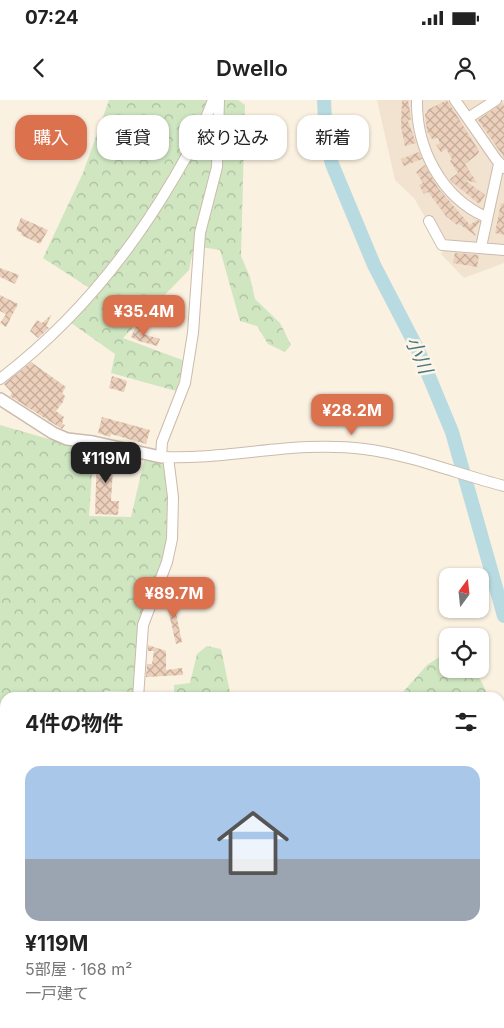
<!DOCTYPE html>
<html lang="ja">
<head>
<meta charset="utf-8">
<style>
	:root { --surface:#fff; --page:#f6f6f6; --text:#222; --muted:#767676; --accent:#dc714e }
	body { margin:0; font-family:Inter,"Noto Sans JP",sans-serif; background:var(--page); color:var(--text); height:100vh; display:flex; flex-direction:column; font-size:19px; white-space:nowrap }
	* { box-sizing:border-box; margin:0 }
	p { font-size:16px; color:var(--muted) }
	.icon { flex:none; width:28px; height:28px; fill:none; stroke:currentColor; stroke-width:2; stroke-linecap:round; stroke-linejoin:round }
	.map { position:relative; flex:1; overflow:hidden }
	.details { position:absolute; left:0px; top:592px; width:505px; height:336px; display:flex; flex-direction:column; background:var(--surface); border-radius:15px 15px 0 0; box-shadow:0 1px 4px #0004 }
	.details>* { flex:none }
	.hud { position:absolute; left:15px; top:15px; width:475px; height:45px; display:flex; gap:10px }
	.needle { width:32px; rotate:15deg }
	.fabs { position:absolute; left:439px; top:468px; display:grid; gap:10px }
	.fabs a { display:grid; place-items:center; width:50px; height:50px; border-radius:10px; background:var(--surface); box-shadow:0 1px 4px #0004; font-size:25px }
	.price { position:absolute; translate:-50% -42px; padding:0 11px; border-radius:10px; background:var(--accent); color:#fff; font-size:16px; line-height:32px; filter:drop-shadow(0 1px 2px #0008) }
	.price::after { content:''; position:absolute; left:50%; top:30px; width:15px; height:11px; margin-left:-8px; background:inherit; clip-path:polygon(0 0,100% 0,50% 100%) }
	.price.selected { background:#222; color:#fff }
	ul { padding:0; list-style:none }
	li { display:grid; align-content:center; gap:10px; height:265px; padding:0 25px }
	li span { display:grid; place-items:center; height:155px; border-radius:15px; color:#555 }
	li>.icon { margin-inline-start:auto }
	span .icon { width:90px; height:90px; fill:#fffc; stroke-width:1 }
	li b { font-size:21px }
	h2 { display:flex; justify-content:space-between; align-items:center; height:60px; padding:0 25px; font-size:21px }
	.tag { padding:0 18px; border-radius:15px; background:var(--surface); box-shadow:0 1px 4px #0004; font-size:18px; line-height:45px }
	.tag.selected { background:var(--accent); color:#fff }
	.status { display:flex; justify-content:space-between; align-items:center; height:35px; padding:0 25px; background:var(--surface); direction:ltr }
	.status svg { height:14px; fill:currentColor }
	header { display:flex; justify-content:space-between; align-items:center; height:65px; padding:0 25px; background:var(--surface); font-size:22px; font-weight:600 }
	.map>svg:first-child { display:block }
	.residential { fill:#f1e3d0 }
	.forest { fill:url(#forest-crowns) }
	.lines { fill:none; stroke-linecap:round; stroke-linejoin:round }
	.river { stroke:#b8dbe1; stroke-width:14 }
	.building { fill:url(#building-cross-hatch) }
	.service-casing { stroke:#ccbbac; stroke-width:8 }
	.minor-casing { stroke:#ccbbac; stroke-width:12 }
	.tertiary-casing { stroke:#ccbbac; stroke-width:14 }
	.service { stroke:#fff; stroke-width:5 }
	.minor { stroke:#fff; stroke-width:10 }
	.tertiary { stroke:#fff; stroke-width:11 }
	.labels { text-anchor:middle; dominant-baseline:central; stroke-width:5; stroke-linejoin:round; paint-order:stroke }
	.water-label { font-size:19px; font-style:italic; fill:#467681; stroke:#fdf5e7 }
</style>
</head>
<body>
<div class="status"><b>07:24</b><svg viewBox="0 0 49 12"><path d="M0 12V9h3v3zM5 12V6h3v6zM10 12V3h3v9zM15 12V0h3v12zM26 1h20v11H26zM47 4h2v5h-2z"/></svg></div>
<header><svg class="icon" aria-label="back" viewBox="0 0 24 24"><path d="M15 5l-7 7 7 7"/></svg>Dwello<svg class="icon" aria-label="person" viewBox="0 0 24 24"><circle cx="12" cy="8" r="4"/><path d="M4 21q1-7 8-7t8 7"/></svg></header>
<div class="map">
<svg width="504" height="928" viewBox="0 0 504 928">
	<defs>
		<pattern id="forest-crowns" width="20" height="18" patternUnits="userSpaceOnUse" patternTransform="scale(1.25)"><rect width="20" height="18" fill="#cfe6c1"/><path d="M2 6a3 3 0 1 1 6 0M12 15a3 3 0 1 1 6 0" fill="none" stroke="#acbd9f"/></pattern>
		<pattern id="building-cross-hatch" width="8" height="8" patternUnits="userSpaceOnUse" patternTransform="scale(1.25)"><rect width="8" height="8" fill="#edd0bb"/><path d="M0 0l8 8M0 8l8-8" fill="none" stroke="#c4ac9a"/></pattern>
	</defs>
	<rect width="100%" height="100%" fill="#faf1e1"/>
	<path class="residential" d="M 377,0 L 504,0 L 504,163 L 464,178 L 441,154 L 444,150 L 414,98 L 395,80 Z"/>
	<path class="forest" d="M 109,0 L 238,0 L 245,5 L 241,156 L 250,177 L 255,199 L 280,223 L 291,245 L 285,252 L 268,244 L 257,226 L 240,221 L 220,150 L 194,146 L 189,170 L 123,238 L 185,261 L 176,291 L 111,273 L 115,254 L 67,220 L 94,191 L 43,158 L 83,73 Z
		M 0,325 L 66,344 L 94,346 L 89,416 L 131,417 L 145,357 L 161,363 L 167,368 L 170,411 L 166,455 L 149,503 L 136,592 L 105,591 L 103,598 L 5,598 L 5,743 L 0,740 Z
		M 207,546 L 221,549 L 231,597 L 174,597 L 174,585 L 190,583 L 197,554 Z
		M 447,552 L 448,569 L 475,569 L 489,597 L 407,597 L 403,592 L 427,565 Z
		M 500,618 L 504,626 L 504,897 L 500,894 Z"/>
	<g class="lines">
		<path class="river" d="M 324,0 L 326,40 L 332,64 L 374,165 L 418,250 L 452,332 L 504,516
			M 0,866 L 5,867
			M 103,924 L 109,928"/>
	</g>
	<path class="building" d="M 402,0 L 408,0 L 411,19 L 408,21 L 416,43 L 405,46 L 401,26 Z
		M 447,0 L 479,51 L 478,54 L 465,64 L 477,83 L 465,80 L 485,95 L 479,104 L 451,81 L 450,79 L 458,73 L 450,61 L 452,59 L 446,49 L 441,52 L 436,45 L 440,43 L 438,38 L 432,39 L 427,31 L 425,14 L 427,13 L 427,10 Z
		M 502,3 L 504,6 L 504,57 L 478,20 Z
		M 419,52 L 422,59 L 404,66 L 401,59 Z
		M 425,65 L 438,88 L 470,125 L 477,120 L 480,121 L 473,130 L 476,136 L 458,123 L 457,125 L 446,116 L 428,92 L 424,94 L 419,85 L 423,83 L 416,72 Z
		M 501,103 L 504,104 L 504,135 L 495,133 Z
		M 21,118 L 48,130 L 40,144 L 21,135 L 22,133 L 16,130 Z
		M 455,153 L 479,155 L 477,167 L 453,163 Z
		M 0,168 L 19,175 L 15,184 L 0,177 Z
		M 0,195 L 18,204 L 6,227 L 0,223 L 6,214 L 0,211 Z
		M 52,214 L 46,226 L 49,228 L 38,238 L 30,231 L 37,220 L 42,223 Z
		M 137,224 L 143,227 L 140,233 L 160,239 L 157,246 L 139,241 L 131,237 Z
		M 31,262 L 66,287 L 62,293 L 65,296 L 63,302 L 56,311 L 64,317 L 62,324 L 65,325 L 62,329 L 10,296 L 12,293 L 4,284 Z
		M 112,276 L 127,281 L 124,292 L 109,288 Z
		M 102,317 L 150,330 L 146,344 L 111,334 L 110,337 L 98,333 Z
		M 97,351 L 123,357 L 122,365 L 117,364 L 117,370 L 113,369 L 111,401 L 119,401 L 118,415 L 95,414 Z
		M 201,487 L 199,497 L 187,500 L 184,492 Z
		M 172,495 L 182,542 L 176,544 L 166,500 L 165,496 Z
		M 148,545 L 166,551 L 166,570 L 182,568 L 183,575 L 146,577 L 147,564 L 152,564 L 154,551 L 148,551 Z"/>
	<g class="lines">
		<defs>
			<path id="service" d="M 432,924 L 435,928
				M 497,928 L 499,926 L 504,927"/>
			<path id="minor" d="M 219,0 L 217,67 L 200,133 L 193,233 L 185,283 L 162,342 L 161,357 C 229,360 296,340 364,349 C 411,355 458,374 504,386
				M 417,0 C 416,48 441,97 486,117
				M 455,0 L 496,59 L 504,68
				M 468,18 L 496,0
				M 429,121 L 442,145 L 504,150
				M 481,147 L 499,64
				M 0,279 C 71,225 129,155 174,78 C 189,52 203,28 213,0
				M 138,598 L 143,525 L 167,462 L 172,439 L 173,397 L 168,357
				M 0,849 L 5,852
				M 85,924 L 91,928
				M 123,924 L 129,928
				M 37,928 L 37,924
				M 272,928 L 274,924"/>
			<path id="tertiary" d="M 0,299 L 53,333 L 67,339 L 93,342 L 161,357"/>
		</defs>
		<use href="#service" class="service-casing"/>
		<use href="#minor" class="minor-casing"/>
		<use href="#tertiary" class="tertiary-casing"/>
		<use href="#service" class="service"/>
		<use href="#minor" class="minor"/>
		<use href="#tertiary" class="tertiary"/>
	</g>
	<g class="labels">
		<g class="water-label">
			<text transform="translate(419 255) rotate(66)">小川</text>
		</g>
	</g>
</svg>
<div class="fabs">
<a><svg class="needle" viewBox="-14 -14 28 28"><path d="M0-13l5 13h-10z" fill="#e53935"/><path d="M0 13l5-13h-10z" fill="#767676"/></svg></a>
<a><svg class="icon" aria-label="locate" viewBox="0 0 24 24"><circle cx="12" cy="12" r="6"/><path d="M12 2v4M12 18v4M2 12h4M18 12h4"/></svg></a>
</div>
<b class="price" style="left:144px;top:237px">¥35.4M</b>
<b class="price" style="left:352px;top:336px">¥28.2M</b>
<b class="price selected" style="left:106px;top:384px">¥119M</b>
<b class="price" style="left:174px;top:519px">¥89.7M</b>
<div class="hud">
<a class="tag selected">購入</a>
<a class="tag">賃貸</a>
<a class="tag">絞り込み</a>
<a class="tag">新着</a>
</div>
<section class="details">
<h2>4件の物件<svg class="icon" aria-label="filters" viewBox="0 0 24 24"><path d="M4 7h16M4 17h16"/><circle cx="9" cy="7" r="2"/><circle cx="15" cy="17" r="2"/></svg></h2>
<ul>
<li><span style="background:linear-gradient(#a9c7e8 60%,#9aa5b1 0)"><svg class="icon" aria-label="home" viewBox="0 0 24 24"><path d="M3 11l9-7 9 7M6 9v11h12V9"/></svg></span><div><b>¥119M</b><p>5部屋 · 168 m²</p><p>一戸建て</p></div></li>
</ul>
</section>
</div>
</body>
</html>
